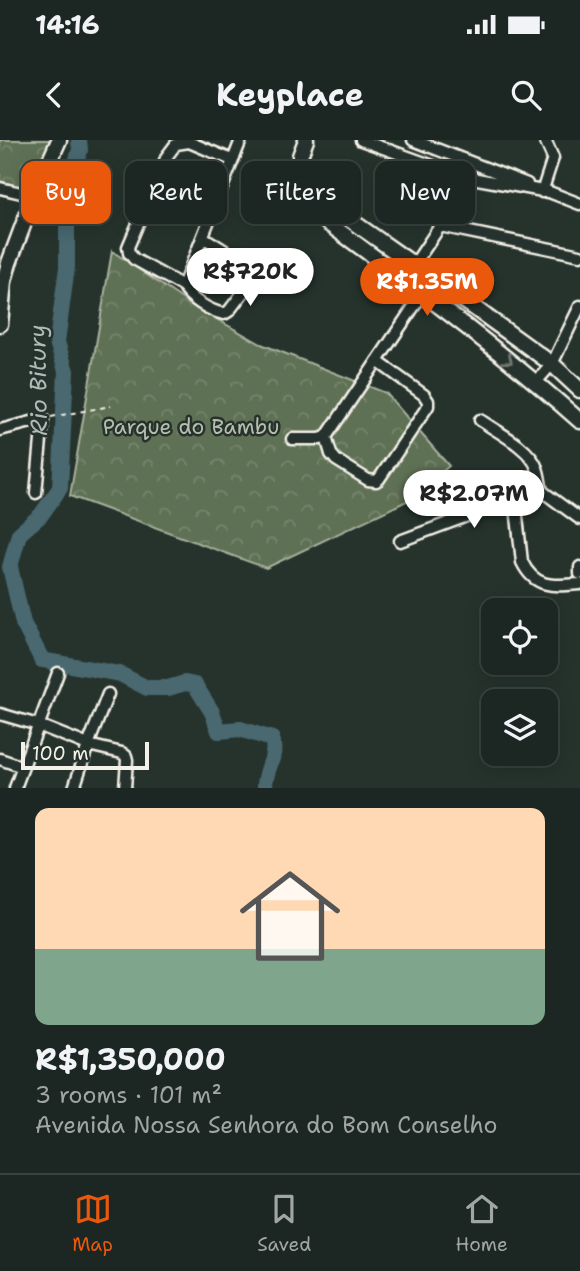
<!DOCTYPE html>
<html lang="en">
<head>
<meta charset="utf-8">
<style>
	:root { --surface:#1c2622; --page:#29322f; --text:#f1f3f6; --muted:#a0a5a5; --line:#3a4340; --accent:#ea580c }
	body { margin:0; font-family:"Shantell Sans",sans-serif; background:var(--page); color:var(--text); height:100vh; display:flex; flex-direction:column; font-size:26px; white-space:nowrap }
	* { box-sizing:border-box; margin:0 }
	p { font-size:23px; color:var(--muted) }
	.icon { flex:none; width:38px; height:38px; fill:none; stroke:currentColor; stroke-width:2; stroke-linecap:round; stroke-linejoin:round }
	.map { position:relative; height:648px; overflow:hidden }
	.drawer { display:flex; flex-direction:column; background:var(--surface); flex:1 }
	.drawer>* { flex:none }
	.guide { position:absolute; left:21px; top:21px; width:539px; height:63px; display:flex; gap:14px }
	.controls { position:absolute; left:481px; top:458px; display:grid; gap:14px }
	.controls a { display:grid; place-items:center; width:77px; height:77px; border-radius:14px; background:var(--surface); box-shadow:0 4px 18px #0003,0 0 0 2px var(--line); font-size:35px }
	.scale { position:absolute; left:21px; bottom:18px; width:128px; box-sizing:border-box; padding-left:7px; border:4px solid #f4f1e8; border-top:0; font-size:19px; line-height:24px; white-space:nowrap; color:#f4f1e8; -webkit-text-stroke:5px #26332d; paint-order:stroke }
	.price { position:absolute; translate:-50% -60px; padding:0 16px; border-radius:24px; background:#fff; color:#222; font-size:23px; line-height:46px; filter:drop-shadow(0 2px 4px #0008) }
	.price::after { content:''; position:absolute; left:50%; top:42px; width:21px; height:16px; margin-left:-10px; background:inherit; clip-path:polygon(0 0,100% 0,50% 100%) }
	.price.on { background:var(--accent); color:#fff }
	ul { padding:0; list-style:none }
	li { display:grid; align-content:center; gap:14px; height:371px; padding:0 35px }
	li span { display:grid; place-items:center; height:217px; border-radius:14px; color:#555 }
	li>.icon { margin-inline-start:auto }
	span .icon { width:126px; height:126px; fill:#fffc; stroke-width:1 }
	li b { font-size:30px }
	.chip { padding:0 24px; border-radius:14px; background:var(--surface); box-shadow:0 4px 18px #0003,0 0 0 2px var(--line); font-size:24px; line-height:63px }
	.chip.on { background:var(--accent); color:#fff }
	.status { display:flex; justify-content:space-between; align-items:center; height:49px; padding:0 35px; background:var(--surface); direction:ltr }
	.status svg { height:19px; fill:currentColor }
	header { display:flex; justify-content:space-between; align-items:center; height:91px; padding:0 35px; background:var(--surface); font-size:32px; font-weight:700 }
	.menu { display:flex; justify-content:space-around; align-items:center; height:98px; border-top:2px solid var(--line); background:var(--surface); font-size:19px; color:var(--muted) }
	.menu a { display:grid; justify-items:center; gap:4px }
	.menu .on { color:var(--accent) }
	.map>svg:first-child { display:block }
	.park { fill:url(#park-crowns); stroke:#a9b19e; stroke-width:2 }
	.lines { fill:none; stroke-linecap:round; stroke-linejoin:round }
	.river { stroke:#49686f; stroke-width:16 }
	.street-casing { stroke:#f4f1e8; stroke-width:15 }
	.secondary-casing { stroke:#f4f1e8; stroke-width:19 }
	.path { stroke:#f4f1e8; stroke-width:2; stroke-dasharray:5 5; stroke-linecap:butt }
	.street { stroke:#26332d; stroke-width:10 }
	.secondary { stroke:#26332d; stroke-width:14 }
	.oneway { stroke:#6e766e }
	.labels { text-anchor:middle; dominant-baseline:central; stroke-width:5; stroke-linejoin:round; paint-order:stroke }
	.park-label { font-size:21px; fill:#b8bead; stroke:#26332d }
	.water-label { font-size:23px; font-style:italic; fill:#b0bab8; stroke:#26332d }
</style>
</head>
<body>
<div class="status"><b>14:16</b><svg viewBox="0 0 49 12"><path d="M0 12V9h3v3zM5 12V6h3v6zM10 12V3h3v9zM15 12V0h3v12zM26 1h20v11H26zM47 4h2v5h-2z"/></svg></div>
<header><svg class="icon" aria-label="back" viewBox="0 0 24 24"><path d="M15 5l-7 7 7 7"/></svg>Keyplace<svg class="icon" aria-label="search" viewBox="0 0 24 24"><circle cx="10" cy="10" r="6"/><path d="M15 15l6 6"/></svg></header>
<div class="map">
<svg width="580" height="648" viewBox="0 0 580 648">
	<defs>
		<pattern id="park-crowns" width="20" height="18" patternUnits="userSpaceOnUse" patternTransform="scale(1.75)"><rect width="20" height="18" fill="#5e7154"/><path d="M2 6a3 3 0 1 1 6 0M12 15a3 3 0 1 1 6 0" fill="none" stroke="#76866d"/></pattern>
	</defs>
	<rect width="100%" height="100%" fill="#26332d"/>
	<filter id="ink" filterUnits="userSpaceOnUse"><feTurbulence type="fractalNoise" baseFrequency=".0143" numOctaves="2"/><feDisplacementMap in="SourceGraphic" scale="14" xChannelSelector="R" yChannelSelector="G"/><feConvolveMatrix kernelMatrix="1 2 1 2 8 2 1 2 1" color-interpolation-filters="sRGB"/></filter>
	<g filter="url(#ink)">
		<path class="park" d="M 0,0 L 58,0 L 33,53 L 0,46 Z
			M 112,111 L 188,163 L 261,204 L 386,253 L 449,326 L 409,360 L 266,428 L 70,356 Z"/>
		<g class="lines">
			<path class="river" d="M 79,0 L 80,10 L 75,26 L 67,88 L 67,127 L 57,202 L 66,231 L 60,348 L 41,375 L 19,394 L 10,427 L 23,483 L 42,520 L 120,534 L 147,548 L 168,548 L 185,543 L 195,545 L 212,572 L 219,591 L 240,589 L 272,599 C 278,618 264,629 265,648"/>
			<defs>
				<path id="street" d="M 361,0 L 461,36 L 548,52
					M 413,0 L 527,44
					M 446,30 L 454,61 L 465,91
					M 0,48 L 34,56
					M 544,50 L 580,64
					M 542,52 L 553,18 L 545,0
					M 440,86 L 580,115
					M 203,97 L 251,127 L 255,133 L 254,138 L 229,171 L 224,174 C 210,171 189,159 183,146 L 134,119 L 129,113 L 128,107 L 167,16 L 176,4 L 189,2 L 232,20
					M 414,125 L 440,86 L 454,61
					M 183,146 L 241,0
					M 536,242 L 552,224 L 580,166
					M 480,280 C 498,292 530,308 537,328 C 540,336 540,344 542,351
					M 0,290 L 43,279 L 36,353
					M 326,297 L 331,314 L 336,320 L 368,340 L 376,341 L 379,339 L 428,266 L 428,261 L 424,255 L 377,221
					M 292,299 L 320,299 L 326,297 L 423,153 L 437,141
					M 515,358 L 522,422 C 535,449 554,446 580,444
					M 400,401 L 515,358 L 530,353 L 542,351 L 580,379
					M 580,427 L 580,434
					M 0,574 L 38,585 L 88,605 L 122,613 L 126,616 L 127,620 L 125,648
					M 0,619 L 23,627
					M 15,648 L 58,533
					M 74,648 L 88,605 L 108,554"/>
				<path id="secondary" d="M 306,0 L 300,16 L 301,36 L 304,55 L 309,66 L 317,75 C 407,141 497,207 580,281
					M 304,55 L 316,57 L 326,63 L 437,141 L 552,224 L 580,250
					M 0,184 L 4,141 L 9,123 L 34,56 L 59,0"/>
			</defs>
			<use href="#street" class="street-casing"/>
			<use href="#secondary" class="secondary-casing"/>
			<path class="path" d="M 51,277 L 111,266"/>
			<use href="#street" class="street"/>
			<use href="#secondary" class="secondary"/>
		</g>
		<defs><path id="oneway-chevron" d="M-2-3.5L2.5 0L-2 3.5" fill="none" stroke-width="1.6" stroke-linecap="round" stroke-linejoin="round" transform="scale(1.75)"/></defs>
		<use class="oneway" href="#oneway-chevron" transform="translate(508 220) rotate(38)"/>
	</g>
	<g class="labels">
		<g class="park-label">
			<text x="191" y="287">Parque do Bambu</text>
		</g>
		<g class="water-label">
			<text transform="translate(38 240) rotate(-91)">Rio Bitury</text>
		</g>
	</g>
</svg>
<div class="controls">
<a><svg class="icon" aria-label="locate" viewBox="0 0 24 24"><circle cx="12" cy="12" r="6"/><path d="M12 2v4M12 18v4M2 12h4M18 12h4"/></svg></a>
<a><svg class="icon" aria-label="layers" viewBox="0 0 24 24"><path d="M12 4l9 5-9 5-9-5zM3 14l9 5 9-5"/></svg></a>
</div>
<div class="scale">100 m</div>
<b class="price" style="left:250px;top:168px">R$720K</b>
<b class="price on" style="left:427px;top:178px">R$1.35M</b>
<b class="price" style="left:474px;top:390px">R$2.07M</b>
<div class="guide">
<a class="chip on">Buy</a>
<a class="chip">Rent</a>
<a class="chip">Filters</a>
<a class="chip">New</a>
</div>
</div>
<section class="drawer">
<ul>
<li><span style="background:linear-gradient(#ffd9b3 65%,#7fa58c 0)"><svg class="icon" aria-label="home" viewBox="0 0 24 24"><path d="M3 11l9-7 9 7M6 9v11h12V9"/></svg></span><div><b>R$1,350,000</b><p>3 rooms · 101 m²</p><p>Avenida Nossa Senhora do Bom Conselho</p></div></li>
</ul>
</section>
<nav class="menu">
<a class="on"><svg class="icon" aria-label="map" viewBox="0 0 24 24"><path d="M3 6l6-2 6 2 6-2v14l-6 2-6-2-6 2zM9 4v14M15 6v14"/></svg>Map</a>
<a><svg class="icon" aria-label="saved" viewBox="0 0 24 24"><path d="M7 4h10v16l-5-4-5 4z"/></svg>Saved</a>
<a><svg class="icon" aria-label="home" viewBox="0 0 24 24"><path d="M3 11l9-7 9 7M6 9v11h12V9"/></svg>Home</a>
</nav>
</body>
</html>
